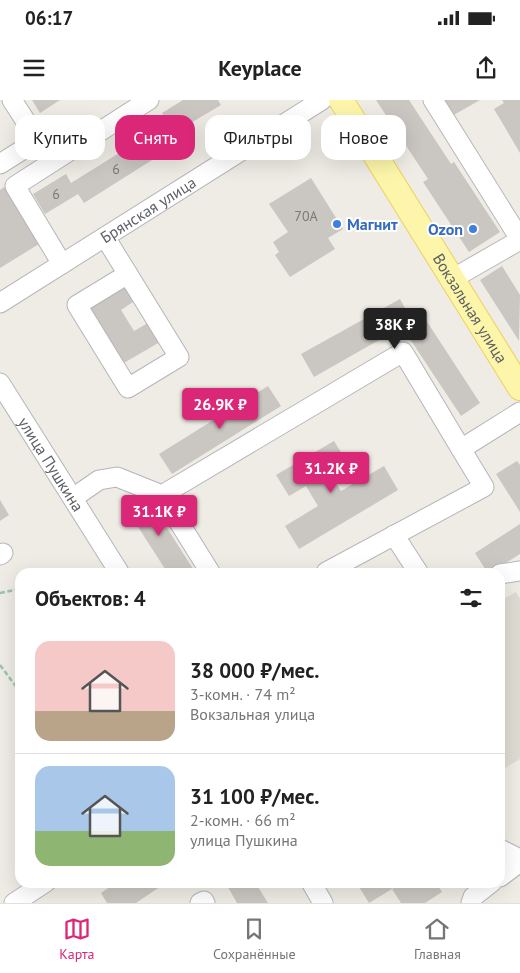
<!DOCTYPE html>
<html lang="ru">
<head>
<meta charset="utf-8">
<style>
	:root { --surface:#fff; --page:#f2f2f2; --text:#222; --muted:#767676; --line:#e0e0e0; --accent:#db2777 }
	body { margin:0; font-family:"PT Sans",sans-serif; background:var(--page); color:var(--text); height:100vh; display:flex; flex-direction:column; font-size:19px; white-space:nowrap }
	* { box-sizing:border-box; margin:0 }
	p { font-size:16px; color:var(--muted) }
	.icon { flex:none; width:28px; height:28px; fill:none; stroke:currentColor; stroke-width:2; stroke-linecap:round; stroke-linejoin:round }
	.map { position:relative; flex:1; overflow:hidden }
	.sheet { position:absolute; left:15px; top:468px; width:490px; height:320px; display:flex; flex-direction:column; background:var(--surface); border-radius:15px; box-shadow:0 5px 20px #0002 }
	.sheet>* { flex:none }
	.guide { position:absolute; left:15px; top:15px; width:490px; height:45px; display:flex; gap:10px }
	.price { position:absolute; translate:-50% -42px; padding:0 11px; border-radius:5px; background:var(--accent); color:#fff; font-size:16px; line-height:32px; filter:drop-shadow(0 1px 2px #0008) }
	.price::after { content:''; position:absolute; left:50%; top:30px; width:15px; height:11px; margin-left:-8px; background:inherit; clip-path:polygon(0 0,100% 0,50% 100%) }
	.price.selected { background:#222; color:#fff }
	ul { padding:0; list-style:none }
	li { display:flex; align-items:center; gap:15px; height:125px; padding:0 20px }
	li+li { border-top:1px solid var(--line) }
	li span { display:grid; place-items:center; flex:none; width:140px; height:100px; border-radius:15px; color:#555 }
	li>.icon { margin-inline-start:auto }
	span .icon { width:60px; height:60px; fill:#fffc; stroke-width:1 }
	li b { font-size:21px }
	h2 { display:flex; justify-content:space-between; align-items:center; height:60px; padding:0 20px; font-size:21px }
	.pill { padding:0 18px; border-radius:15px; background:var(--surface); box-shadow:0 5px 20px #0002; font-size:18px; line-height:45px }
	.pill.selected { background:var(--accent); color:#fff }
	.status { display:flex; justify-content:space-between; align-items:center; height:35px; padding:0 25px; background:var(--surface); direction:ltr }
	.status svg { height:14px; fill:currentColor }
	header { display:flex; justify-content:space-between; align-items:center; height:65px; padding:0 20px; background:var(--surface); font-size:22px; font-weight:600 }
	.tabs { display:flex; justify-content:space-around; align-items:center; height:70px; border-top:1px solid var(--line); background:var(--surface); font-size:14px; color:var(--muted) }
	.tabs a { display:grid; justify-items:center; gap:2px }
	.tabs .selected { color:var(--accent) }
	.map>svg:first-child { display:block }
	.education { fill:#dedcd2 }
	.building { fill:#cac6c1 }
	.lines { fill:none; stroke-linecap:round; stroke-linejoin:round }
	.minor-casing { stroke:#b4b6ba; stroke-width:21 }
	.major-casing { stroke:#edd15d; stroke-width:26 }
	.path { stroke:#9ac5aa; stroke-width:2.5; stroke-dasharray:5 2.5; stroke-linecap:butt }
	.minor { stroke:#fff; stroke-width:19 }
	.major { stroke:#fdf6aa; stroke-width:24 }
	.shop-dot { fill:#3f7fe0; stroke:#fff; stroke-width:2 }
	.labels { text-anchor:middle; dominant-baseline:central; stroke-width:4; stroke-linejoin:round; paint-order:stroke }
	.number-label { font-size:14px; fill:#78797b }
	.street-label { font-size:16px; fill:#5c5f64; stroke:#fff }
	.shop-label { font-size:16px; font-weight:bold; fill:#366cbe; stroke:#fff; text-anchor:start }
</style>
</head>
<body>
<div class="status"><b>06:17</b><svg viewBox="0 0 49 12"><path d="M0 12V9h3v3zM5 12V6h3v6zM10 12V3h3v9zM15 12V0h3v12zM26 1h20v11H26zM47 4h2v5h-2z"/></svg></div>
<header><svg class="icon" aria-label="menu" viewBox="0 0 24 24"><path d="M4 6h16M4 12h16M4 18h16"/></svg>Keyplace<svg class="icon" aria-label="share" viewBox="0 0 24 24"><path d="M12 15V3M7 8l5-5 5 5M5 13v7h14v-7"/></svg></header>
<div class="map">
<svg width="520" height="803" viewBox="0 0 520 803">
	<rect width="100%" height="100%" fill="#eeece4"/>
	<path class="education" d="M 516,492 L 520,499 L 520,659 L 500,671 L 500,501 Z"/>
	<path class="building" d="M 32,0 L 60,0 L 40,13 Z
		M 183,0 L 218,0 L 221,5 L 174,33 L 162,13 Z
		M 376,0 L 409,0 L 451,64 L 454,62 L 500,132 L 469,152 L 423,82 L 428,79 Z
		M 443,0 L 480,0 L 452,16 Z
		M 502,0 L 520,0 L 520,53 L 494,9 L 504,3 Z
		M 148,35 L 160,55 L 84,103 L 78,94 L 45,114 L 33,94 L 66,74 L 71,83 Z
		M 311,78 L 343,129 L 328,138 L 335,149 L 290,177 L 275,155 L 279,152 L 273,142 L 288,132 L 269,104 Z
		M 4,87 L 39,144 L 0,168 L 0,90 Z
		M 502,166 L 520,195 L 519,241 L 480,180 Z
		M 123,184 L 133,202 L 121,210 L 134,231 L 148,223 L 160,242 L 122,264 L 87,205 Z
		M 400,199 L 412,221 L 422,214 L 480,303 L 461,316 L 402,227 L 314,277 L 301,254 Z
		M 268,286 L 281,306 L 172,374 L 159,354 Z
		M 334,341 L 347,362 L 329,372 L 341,391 L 384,366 L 398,390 L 299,449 L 285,426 L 318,406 L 306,386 L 289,396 L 276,375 Z
		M 517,361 L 520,365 L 520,412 L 496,374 Z
		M 146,395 L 195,472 L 167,472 L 126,408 Z
		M 0,400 L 9,415 L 0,421 Z
		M 520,424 L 520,454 L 491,472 L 487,472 L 475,453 Z
		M 117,782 L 167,782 L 136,803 L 107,803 L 101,793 Z
		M 225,782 L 255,782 L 268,803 L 237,803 Z
		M 356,782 L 387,782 L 392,789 L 369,803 Z
		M 402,782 L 436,782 L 442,792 L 425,803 L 401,803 L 392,789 Z"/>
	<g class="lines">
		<defs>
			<g id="minor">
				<path d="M 12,0 L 52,62"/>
				<path d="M 433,0 L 520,139"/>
				<path d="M 0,64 L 38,40"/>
				<path d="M 105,137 L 179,257 L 128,288 L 77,205 L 128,174"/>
				<path d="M 62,164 L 15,86 L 149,0"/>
				<path d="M 452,179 L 520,140"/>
				<path id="s1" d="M 0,203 L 322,0"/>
				<path id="s2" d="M 0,283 L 119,472"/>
				<path d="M 73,398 L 99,380 L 117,377 L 162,395"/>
				<path d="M 394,435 L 418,472"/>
				<path d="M 0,455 L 3,453"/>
				<path d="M 210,472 L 162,395 L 403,252 L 461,349 L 520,312"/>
				<path d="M 326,472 L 484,387 L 461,349"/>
				<path d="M 500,474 L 520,471"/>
				<path d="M 500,749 L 520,759"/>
				<path d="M 500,777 L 520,762"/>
				<path d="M 311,782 L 323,803"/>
				<path d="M 14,803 L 46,782"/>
				<path d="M 200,803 L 204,801 L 205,803"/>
				<path d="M 471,803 L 473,797 L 492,782"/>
			</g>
			<g id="major">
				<path id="s3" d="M 341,0 L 520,288"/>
			</g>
		</defs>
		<use href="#minor" class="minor-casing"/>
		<use href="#major" class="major-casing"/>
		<path class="path" d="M 0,493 L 20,489
			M 0,565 L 20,592"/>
		<use href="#minor" class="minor"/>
		<use href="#major" class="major"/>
	</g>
	<g class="shop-dot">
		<circle cx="337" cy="124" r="5"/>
		<circle cx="473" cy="129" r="5"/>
	</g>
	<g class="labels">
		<g class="number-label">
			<text x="116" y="69">6</text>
			<text x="56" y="94">6</text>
			<text x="306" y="116">70А</text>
		</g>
		<g class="street-label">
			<text stroke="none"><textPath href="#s1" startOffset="175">Брянская улица</textPath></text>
			<text stroke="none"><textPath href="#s3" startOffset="245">Вокзальная улица</textPath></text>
			<text stroke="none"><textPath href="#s2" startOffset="96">улица Пушкина</textPath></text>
		</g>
		<g class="shop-label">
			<text x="347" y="124">Магнит</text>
			<text x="463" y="129" text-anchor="end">Ozon</text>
		</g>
	</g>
</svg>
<b class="price selected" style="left:395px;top:250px">38K ₽</b>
<b class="price" style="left:220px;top:330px">26.9K ₽</b>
<b class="price" style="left:331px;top:394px">31.2K ₽</b>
<b class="price" style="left:159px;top:437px">31.1K ₽</b>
<div class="guide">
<a class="pill">Купить</a>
<a class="pill selected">Снять</a>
<a class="pill">Фильтры</a>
<a class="pill">Новое</a>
</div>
<section class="sheet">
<h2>Объектов: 4<svg class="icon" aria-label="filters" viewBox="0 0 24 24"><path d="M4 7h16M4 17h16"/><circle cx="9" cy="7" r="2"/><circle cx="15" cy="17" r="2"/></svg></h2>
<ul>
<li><span style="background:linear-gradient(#f6c9c9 70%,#b9a48a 0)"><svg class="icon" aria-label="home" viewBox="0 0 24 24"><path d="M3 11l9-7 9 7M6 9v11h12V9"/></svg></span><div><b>38 000 ₽/мес.</b><p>3-комн. · 74 m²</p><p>Вокзальная улица</p></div></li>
<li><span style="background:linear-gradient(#a9c7e8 65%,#8fb573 0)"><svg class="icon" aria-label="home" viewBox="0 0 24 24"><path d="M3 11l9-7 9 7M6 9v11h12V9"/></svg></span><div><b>31 100 ₽/мес.</b><p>2-комн. · 66 m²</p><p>улица Пушкина</p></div></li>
</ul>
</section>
</div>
<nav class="tabs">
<a class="selected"><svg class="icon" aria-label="map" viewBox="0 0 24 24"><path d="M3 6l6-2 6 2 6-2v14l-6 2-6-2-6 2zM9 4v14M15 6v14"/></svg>Карта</a>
<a><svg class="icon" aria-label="saved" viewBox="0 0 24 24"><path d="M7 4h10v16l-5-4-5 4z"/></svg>Сохранённые</a>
<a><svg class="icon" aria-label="home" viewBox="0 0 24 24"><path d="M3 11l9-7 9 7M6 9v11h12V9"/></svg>Главная</a>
</nav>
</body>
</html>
